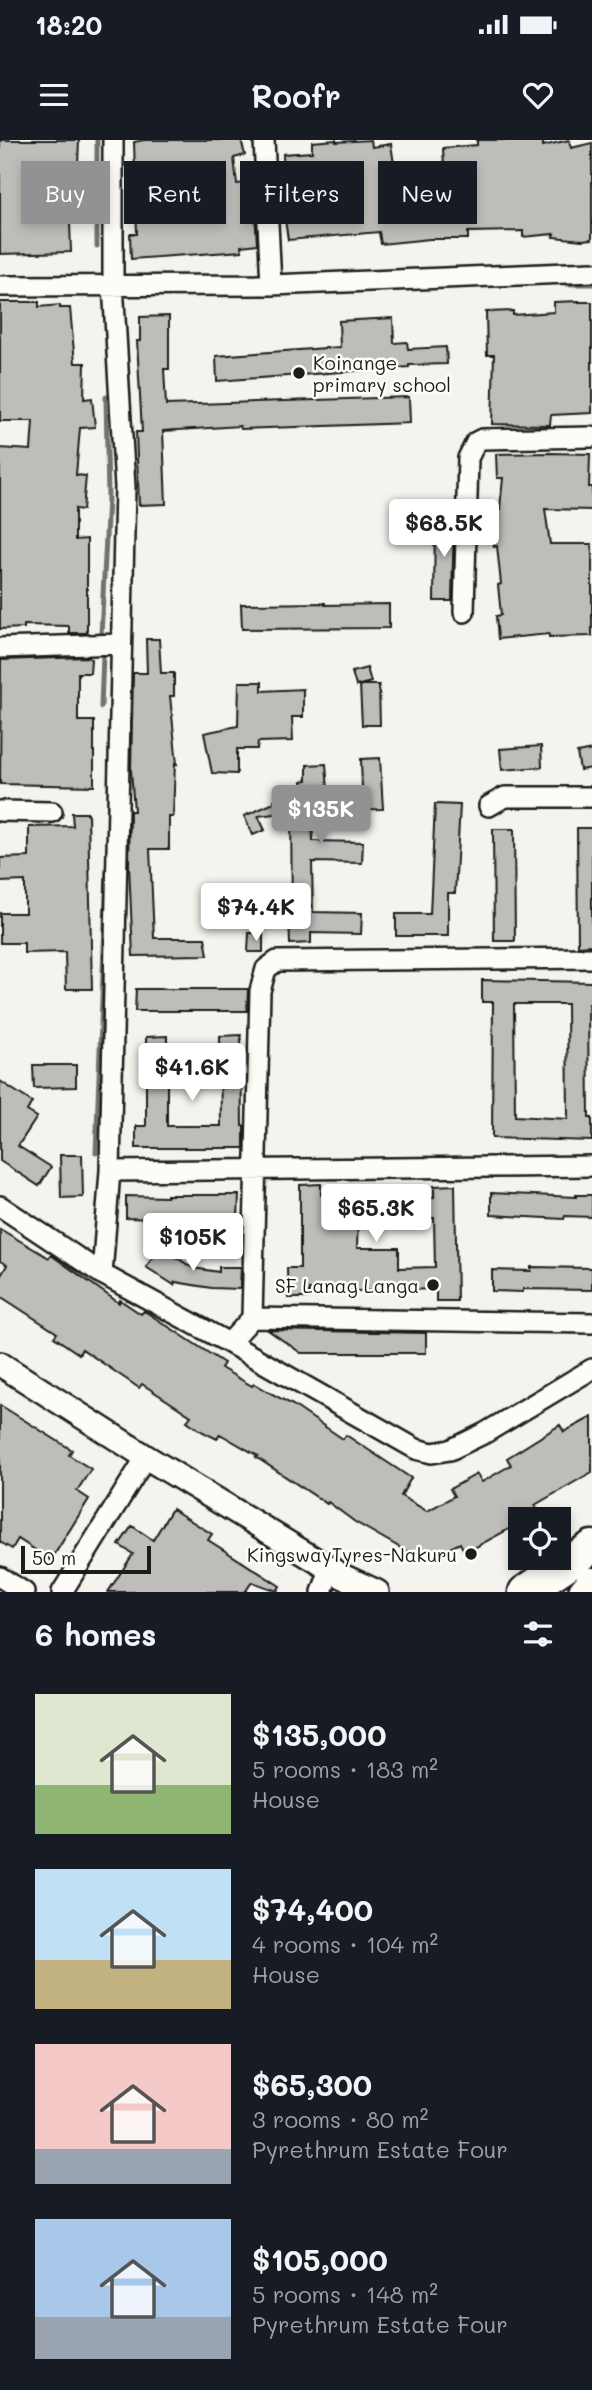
<!DOCTYPE html>
<html lang="en">
<head>
<meta charset="utf-8">
<style>
	:root { --surface:#171b24; --page:#242831; --text:#f1f3f6; --muted:#9ea1a6; --accent:#919294 }
	body { margin:0; font-family:Mali,sans-serif; background:var(--page); color:var(--text); height:100vh; display:flex; flex-direction:column; font-size:26px; white-space:nowrap }
	* { box-sizing:border-box; margin:0 }
	p { font-size:23px; color:var(--muted) }
	.icon { flex:none; width:38px; height:38px; fill:none; stroke:currentColor; stroke-width:2; stroke-linecap:round; stroke-linejoin:round }
	.map { position:relative; height:1452px; overflow:hidden }
	.sheet { display:flex; flex-direction:column; background:var(--surface); flex:1 }
	.sheet>* { flex:none }
	.hud { position:absolute; left:21px; top:21px; width:551px; height:63px; display:flex; gap:14px }
	.buttons { position:absolute; left:508px; top:1367px; display:grid; gap:14px }
	.buttons a { display:grid; place-items:center; width:63px; height:63px; border-radius:0px; background:var(--surface); box-shadow:0 4px 10px #0003; font-size:35px }
	.scale { position:absolute; left:21px; bottom:18px; width:130px; box-sizing:border-box; padding-left:7px; border:4px solid #1c1c1c; border-top:0; font-size:19px; line-height:24px; white-space:nowrap; color:#1c1c1c; -webkit-text-stroke:5px #fdfcf7; paint-order:stroke }
	.price { position:absolute; translate:-50% -60px; padding:0 16px; border-radius:7px; background:#fff; color:#222; font-size:23px; line-height:46px; filter:drop-shadow(0 2px 4px #0008) }
	.price::after { content:''; position:absolute; left:50%; top:42px; width:21px; height:16px; margin-left:-10px; background:inherit; clip-path:polygon(0 0,100% 0,50% 100%) }
	.price.on { background:var(--accent); color:#fff }
	ul { padding:0; list-style:none }
	li { display:flex; align-items:center; gap:21px; height:175px; padding:0 35px }
	li span { display:grid; place-items:center; flex:none; width:196px; height:140px; border-radius:0px; color:#555 }
	li>.icon { margin-inline-start:auto }
	span .icon { width:84px; height:84px; fill:#fffc; stroke-width:1 }
	li b { font-size:30px }
	h2 { display:flex; justify-content:space-between; align-items:center; height:84px; padding:0 35px; font-size:30px }
	.pill { padding:0 24px; border-radius:0px; background:var(--surface); box-shadow:0 4px 10px #0003; font-size:24px; line-height:63px }
	.pill.on { background:var(--accent); color:#fff }
	.status { display:flex; justify-content:space-between; align-items:center; height:49px; padding:0 35px; background:var(--surface); direction:ltr }
	.status svg { height:19px; fill:currentColor }
	header { display:flex; justify-content:space-between; align-items:center; height:91px; padding:0 35px; background:var(--surface); font-size:32px; font-weight:600 }
	.map>svg:first-child { display:block }
	.lines { fill:none; stroke-linecap:round; stroke-linejoin:round }
	.stream { stroke:#72716f; stroke-width:5 }
	.building { fill:#bebdba; stroke:#1c1c1c; stroke-width:2; fill-rule:evenodd }
	.minor-casing { stroke:#1c1c1c; stroke-width:24 }
	.tertiary-casing { stroke:#1c1c1c; stroke-width:28 }
	.trunk-casing { stroke:#1c1c1c; stroke-width:37 }
	.minor { stroke:#fdfcf7; stroke-width:19 }
	.tertiary { stroke:#fdfcf7; stroke-width:23 }
	.trunk { stroke:#fdfcf7; stroke-width:32 }
	.poi-dot { fill:#1c1c1c; stroke:#fdfcf7; stroke-width:2.5 }
	.labels { text-anchor:middle; dominant-baseline:central; stroke-width:5; stroke-linejoin:round; paint-order:stroke }
	.poi-label { font-size:19px; fill:#1c1c1c; stroke:#fdfcf7; text-anchor:end }
</style>
</head>
<body>
<div class="status"><b>18:20</b><svg viewBox="0 0 49 12"><path d="M0 12V9h3v3zM5 12V6h3v6zM10 12V3h3v9zM15 12V0h3v12zM26 1h20v11H26zM47 4h2v5h-2z"/></svg></div>
<header><svg class="icon" aria-label="menu" viewBox="0 0 24 24"><path d="M4 6h16M4 12h16M4 18h16"/></svg>Roofr<svg class="icon" aria-label="heart" viewBox="0 0 24 24"><path d="M12 20l-8-8c-3-5 5-10 8-4 3-6 11-1 8 4z"/></svg></header>
<div class="map">
<svg width="592" height="1452" viewBox="0 0 592 1452">
	<rect width="100%" height="100%" fill="#f4f3ee"/>
	<filter id="ink" filterUnits="userSpaceOnUse"><feTurbulence type="fractalNoise" baseFrequency=".0143" numOctaves="2"/><feDisplacementMap in="SourceGraphic" scale="14" xChannelSelector="R" yChannelSelector="G"/><feConvolveMatrix kernelMatrix="1 2 1 2 8 2 1 2 1" color-interpolation-filters="sRGB"/></filter>
	<g filter="url(#ink)">
		<g class="lines">
			<path class="stream" d="M 97,0 L 97,106
				M 567,144 L 592,144
				M 101,495 L 108,358 L 106,257
				M 101,567 L 103,515
				M 96,1013 L 107,731"/>
		</g>
		<path class="building" d="M 0,0 L 79,0 L 77,50 L 74,50 L 75,82 L 70,82 L 71,112 L 0,114 Z
			M 144,0 L 241,0 L 245,15 L 234,18 L 237,44 L 253,42 L 257,104 L 241,106 L 242,111 L 131,119 L 130,94 L 137,94 L 134,2 Z
			M 336,0 L 336,2 L 371,0 L 372,7 L 391,4 L 398,51 L 422,50 L 425,25 L 444,27 L 443,8 L 477,5 L 477,0 L 543,0 L 543,6 L 569,0 L 571,8 L 592,3 L 592,99 L 582,100 L 553,97 L 554,94 L 523,97 L 523,91 L 468,92 L 468,99 L 430,99 L 381,104 L 379,92 L 288,100 L 281,53 L 285,53 L 283,14 L 312,12 L 312,2 Z
			M 579,161 L 579,162 L 592,162 L 592,273 L 551,275 L 550,285 L 492,284 L 494,215 L 487,215 L 486,172 L 513,171 L 513,175 L 554,172 L 554,162 Z
			M 0,162 L 39,162 L 39,167 L 60,165 L 60,168 L 70,168 L 75,223 L 85,223 L 84,259 L 92,258 L 95,287 L 80,288 L 76,335 L 86,336 L 83,370 L 75,369 L 75,400 L 87,399 L 87,493 L 69,493 L 69,486 L 24,485 L 24,488 L 0,489 L 0,308 L 31,310 L 33,281 L 0,281 Z
			M 169,176 L 169,229 L 164,229 L 166,265 L 409,257 L 410,283 L 241,289 L 240,286 L 163,291 L 166,364 L 139,365 L 136,292 L 142,292 L 137,201 L 140,201 L 140,177 Z
			M 393,178 L 394,203 L 407,202 L 408,209 L 446,207 L 447,224 L 409,225 L 409,227 L 217,241 L 216,216 L 340,207 L 339,181 Z
			M 551,313 L 590,314 L 589,347 L 592,347 L 592,370 L 545,369 L 550,404 L 592,404 L 592,496 L 549,497 L 549,494 L 498,499 L 496,476 L 501,475 L 498,445 L 501,444 L 497,406 L 494,407 L 489,380 L 499,378 L 503,338 L 497,338 L 496,314 Z
			M 435,378 L 454,378 L 452,461 L 434,461 Z
			M 325,463 L 325,465 L 389,464 L 389,488 L 242,489 L 241,464 Z
			M 146,499 L 159,499 L 161,533 L 174,533 L 174,556 L 170,556 L 177,624 L 175,623 L 173,677 L 169,677 L 169,709 L 150,709 L 154,798 L 205,798 L 208,815 L 133,816 L 129,725 L 130,671 L 134,671 L 131,630 L 133,533 L 147,533 Z
			M 87,517 L 91,519 L 90,533 L 78,533 L 78,581 L 94,581 L 94,646 L 0,644 L 1,520 Z
			M 367,528 L 371,542 L 356,546 L 352,532 Z
			M 239,542 L 262,542 L 262,551 L 303,549 L 303,577 L 292,577 L 293,601 L 258,602 L 257,609 L 237,609 L 237,634 L 212,633 L 204,593 L 238,586 Z
			M 360,545 L 379,545 L 380,585 L 362,585 Z
			M 541,606 L 542,627 L 502,630 L 500,609 Z
			M 592,610 L 592,628 L 580,630 L 577,613 Z
			M 380,618 L 383,669 L 312,670 L 313,701 L 363,702 L 362,723 L 312,722 L 313,772 L 362,773 L 361,794 L 311,793 L 311,803 L 290,804 L 289,774 L 292,774 L 291,672 L 258,676 L 265,690 L 253,695 L 244,676 L 274,663 L 274,660 L 304,657 L 302,641 L 307,640 L 307,625 L 326,624 L 328,650 L 362,649 L 361,619 Z
			M 435,664 L 460,665 L 455,753 L 448,753 L 448,796 L 396,796 L 396,774 L 430,774 Z
			M 72,673 L 88,673 L 92,849 L 66,849 L 65,812 L 24,813 L 24,803 L 0,803 L 0,773 L 25,773 L 25,741 L 0,742 L 0,718 L 29,717 L 29,687 L 73,686 Z
			M 577,688 L 592,688 L 592,805 L 578,806 Z
			M 493,689 L 514,689 L 515,801 L 494,801 Z
			M 249,793 L 263,793 L 263,812 L 248,812 Z
			M 482,840 L 592,842 L 592,864 L 588,864 L 589,978 L 592,978 L 592,1001 L 492,998 L 493,862 L 482,862 ZM 514,864 L 567,864 L 568,979 L 515,976 Z
			M 136,849 L 248,849 L 247,871 L 135,871 Z
			M 241,895 L 242,986 L 244,986 L 244,1008 L 136,1008 L 136,986 L 146,986 L 146,897 L 167,896 L 167,986 L 221,986 L 220,896 Z
			M 33,925 L 76,925 L 76,947 L 34,948 Z
			M 0,941 L 32,962 L 27,971 L 37,977 L 18,1006 L 51,1027 L 39,1046 L 0,1021 Z
			M 60,1015 L 82,1015 L 83,1057 L 61,1058 Z
			M 321,1044 L 321,1055 L 434,1057 L 434,1046 L 455,1045 L 457,1161 L 436,1161 L 436,1149 L 363,1151 L 309,1150 L 309,1158 L 288,1158 L 287,1128 L 300,1128 L 300,1045 ZM 358,1077 L 434,1078 L 435,1127 L 399,1128 L 399,1108 L 357,1108 Z
			M 491,1053 L 576,1057 L 576,1055 L 592,1055 L 592,1077 L 565,1076 L 564,1079 L 491,1075 Z
			M 167,1055 L 239,1055 L 238,1077 L 157,1076 L 157,1079 L 126,1078 L 126,1056 L 167,1057 Z
			M 0,1089 L 49,1118 L 51,1115 L 119,1163 L 120,1160 L 141,1174 L 144,1171 L 146,1172 L 224,1223 L 221,1228 L 252,1246 L 254,1244 L 293,1265 L 343,1299 L 346,1295 L 411,1338 L 401,1356 L 427,1371 L 454,1356 L 450,1349 L 477,1334 L 482,1342 L 511,1325 L 507,1318 L 560,1285 L 564,1292 L 592,1277 L 592,1332 L 535,1365 L 539,1371 L 526,1379 L 520,1379 L 520,1383 L 465,1413 L 460,1403 L 444,1411 L 406,1411 L 355,1382 L 328,1362 L 327,1364 L 256,1317 L 258,1316 L 220,1294 L 217,1299 L 203,1292 L 187,1281 L 191,1276 L 142,1244 L 139,1248 L 82,1209 L 79,1214 L 54,1197 L 57,1193 L 0,1156 L 0,1137 L 7,1125 L 0,1121 Z
			M 160,1107 L 193,1128 L 219,1132 L 219,1127 L 241,1127 L 240,1149 L 211,1148 L 175,1142 L 174,1145 L 146,1127 Z
			M 531,1127 L 592,1128 L 592,1150 L 523,1149 L 523,1152 L 492,1151 L 492,1130 L 531,1131 Z
			M 268,1190 L 426,1193 L 426,1213 L 301,1213 Z
			M 0,1265 L 72,1310 L 69,1315 L 91,1329 L 77,1351 L 89,1359 L 51,1420 L 18,1399 L 12,1409 L 0,1402 Z
			M 172,1369 L 212,1394 L 208,1400 L 280,1446 L 277,1451 L 252,1442 L 245,1452 L 108,1452 L 133,1414 L 119,1405 L 132,1386 L 153,1400 Z"/>
		<g class="lines">
			<defs>
				<path id="minor" d="M 264,0 L 271,145
					M 0,146 L 271,145 L 592,132
					M 464,472 L 468,318 L 476,302 L 482,299 L 592,297
					M 0,508 L 120,504
					M 489,666 L 505,657 L 592,657
					M 0,671 L 52,672
					M 110,1031 L 592,1026
					M 0,1066 L 102,1134 L 229,1203 L 416,1309 L 432,1313 L 450,1310 L 485,1293 L 592,1229
					M 102,1134 L 110,1031 L 125,347 L 113,144 L 113,0
					M 252,1178 L 592,1183
					M 229,1203 L 252,1178 L 260,851 L 266,829 L 277,821 L 592,818
					M 0,1437 L 24,1452
					M 62,1452 L 146,1317
					M 322,1452 L 330,1429"/>
				<path id="tertiary" d="M 0,1224 L 146,1317 L 342,1436 L 377,1452"/>
				<path id="trunk" d="M 525,1452 L 592,1407
					M 585,1452 L 592,1444"/>
			</defs>
			<use href="#minor" class="minor-casing"/>
			<use href="#tertiary" class="tertiary-casing"/>
			<use href="#trunk" class="trunk-casing"/>
			<use href="#minor" class="minor"/>
			<use href="#tertiary" class="tertiary"/>
			<use href="#trunk" class="trunk"/>
		</g>
	</g>
	<g class="poi-dot">
		<circle cx="299" cy="233" r="7"/>
		<circle cx="433" cy="1145" r="7"/>
		<circle cx="471" cy="1414" r="7"/>
	</g>
	<g class="labels">
		<g class="poi-label">
			<text x="313" y="222" text-anchor="start">Koinange<tspan x="313" dy="22">primary school</tspan></text>
			<text x="419" y="1145">SF Lanag Langa</text>
			<text x="457" y="1414">KingswayTyres-Nakuru</text>
		</g>
	</g>
</svg>
<div class="buttons">
<a><svg class="icon" aria-label="locate" viewBox="0 0 24 24"><circle cx="12" cy="12" r="6"/><path d="M12 2v4M12 18v4M2 12h4M18 12h4"/></svg></a>
</div>
<div class="scale">50 m</div>
<b class="price" style="left:444px;top:419px">$68.5K</b>
<b class="price on" style="left:321px;top:705px">$135K</b>
<b class="price" style="left:256px;top:803px">$74.4K</b>
<b class="price" style="left:192px;top:963px">$41.6K</b>
<b class="price" style="left:376px;top:1104px">$65.3K</b>
<b class="price" style="left:193px;top:1133px">$105K</b>
<div class="hud">
<a class="pill on">Buy</a>
<a class="pill">Rent</a>
<a class="pill">Filters</a>
<a class="pill">New</a>
</div>
</div>
<section class="sheet">
<h2>6 homes<svg class="icon" aria-label="filters" viewBox="0 0 24 24"><path d="M4 7h16M4 17h16"/><circle cx="9" cy="7" r="2"/><circle cx="15" cy="17" r="2"/></svg></h2>
<ul>
<li><span style="background:linear-gradient(#dfe7d0 65%,#8fb573 0)"><svg class="icon" aria-label="home" viewBox="0 0 24 24"><path d="M3 11l9-7 9 7M6 9v11h12V9"/></svg></span><div><b>$135,000</b><p>5 rooms · 183 m²</p><p>House</p></div></li>
<li><span style="background:linear-gradient(#bfe0f5 65%,#c2b280 0)"><svg class="icon" aria-label="home" viewBox="0 0 24 24"><path d="M3 11l9-7 9 7M6 9v11h12V9"/></svg></span><div><b>$74,400</b><p>4 rooms · 104 m²</p><p>House</p></div></li>
<li><span style="background:linear-gradient(#f6c9c9 75%,#9aa5b1 0)"><svg class="icon" aria-label="home" viewBox="0 0 24 24"><path d="M3 11l9-7 9 7M6 9v11h12V9"/></svg></span><div><b>$65,300</b><p>3 rooms · 80 m²</p><p>Pyrethrum Estate Four</p></div></li>
<li><span style="background:linear-gradient(#a9c7e8 70%,#9aa5b1 0)"><svg class="icon" aria-label="home" viewBox="0 0 24 24"><path d="M3 11l9-7 9 7M6 9v11h12V9"/></svg></span><div><b>$105,000</b><p>5 rooms · 148 m²</p><p>Pyrethrum Estate Four</p></div></li>
</ul>
</section>
</body>
</html>
